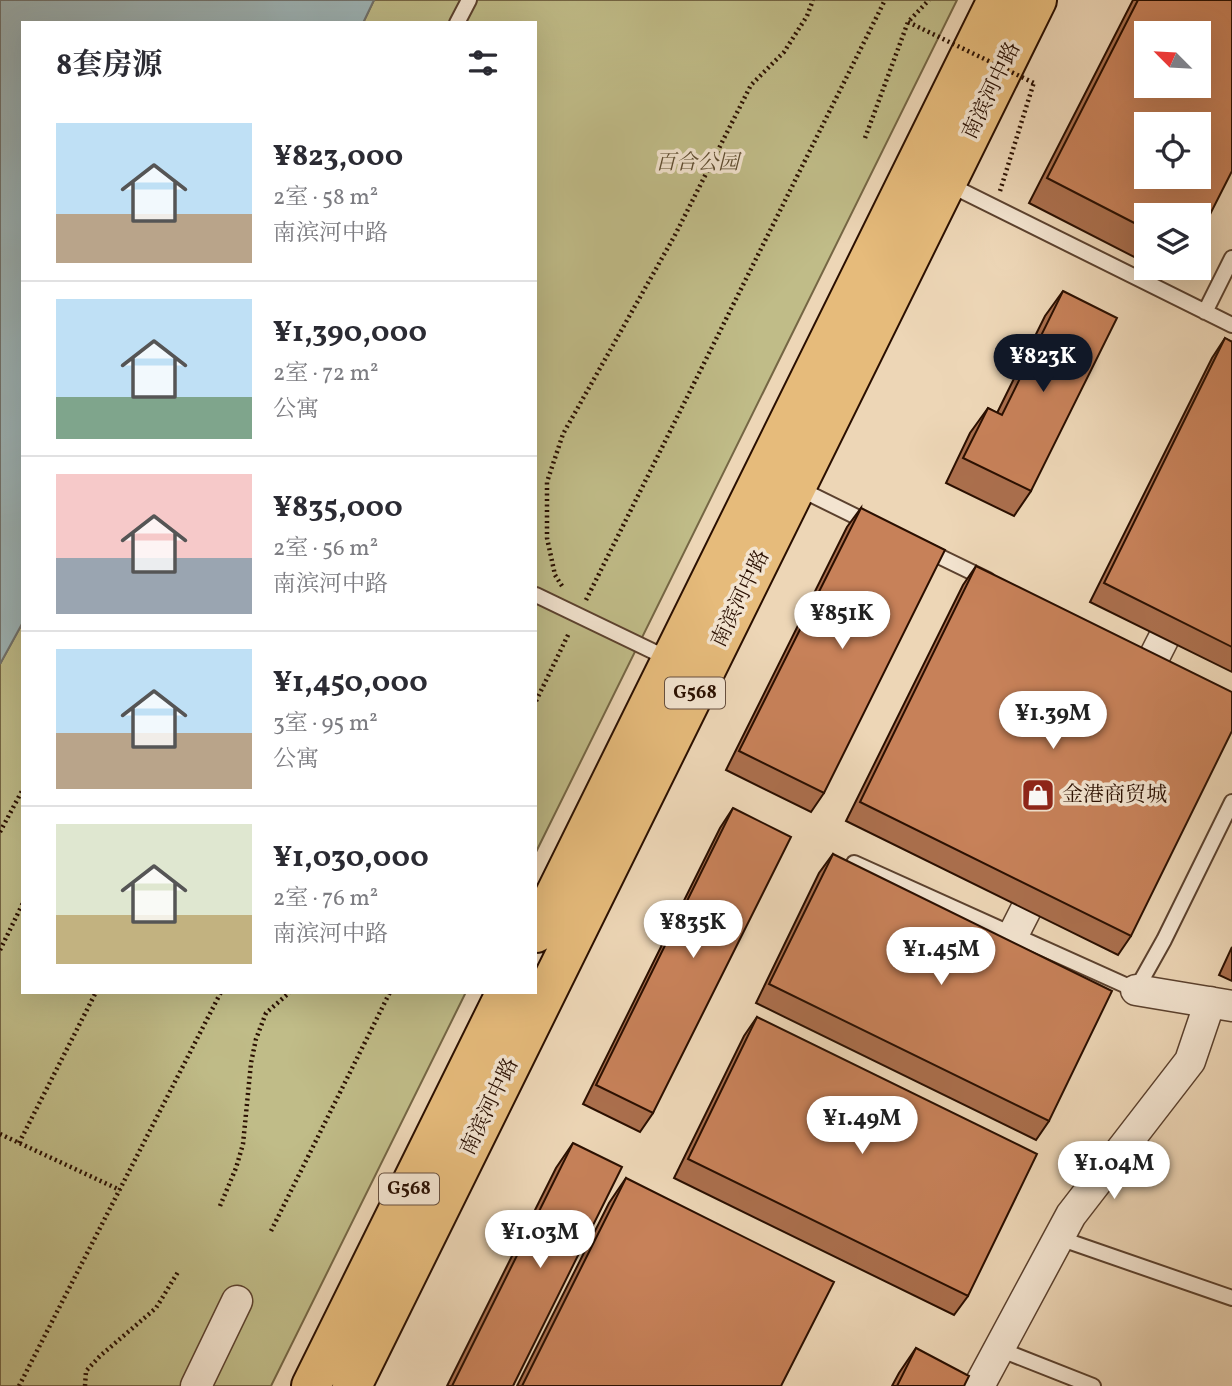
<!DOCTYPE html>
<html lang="zh">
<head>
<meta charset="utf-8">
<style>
	:root { --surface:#fff; --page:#f7f7f7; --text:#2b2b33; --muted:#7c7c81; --line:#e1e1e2; --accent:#111827 }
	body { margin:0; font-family:Vollkorn,"Noto Serif SC",serif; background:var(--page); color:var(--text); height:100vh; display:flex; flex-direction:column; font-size:26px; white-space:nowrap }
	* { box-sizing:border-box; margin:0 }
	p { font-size:23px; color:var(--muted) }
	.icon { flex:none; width:38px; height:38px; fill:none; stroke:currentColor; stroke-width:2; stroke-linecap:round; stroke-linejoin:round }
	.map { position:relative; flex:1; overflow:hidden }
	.panel { position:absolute; left:21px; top:21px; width:516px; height:973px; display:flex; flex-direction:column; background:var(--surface); border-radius:0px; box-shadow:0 7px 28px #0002 }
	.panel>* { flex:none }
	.needle { width:46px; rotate:294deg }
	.fabs { position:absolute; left:1134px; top:21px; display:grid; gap:14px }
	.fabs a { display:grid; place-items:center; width:77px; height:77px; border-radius:0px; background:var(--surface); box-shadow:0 7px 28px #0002; font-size:35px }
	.price { position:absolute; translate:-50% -60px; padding:0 16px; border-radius:24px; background:#fff; color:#222; font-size:23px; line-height:46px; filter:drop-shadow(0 2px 4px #0008) }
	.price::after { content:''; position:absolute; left:50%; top:42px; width:21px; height:16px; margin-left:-10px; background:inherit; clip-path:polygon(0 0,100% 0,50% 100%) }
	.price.current { background:var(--accent); color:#fff }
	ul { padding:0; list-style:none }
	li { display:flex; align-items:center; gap:21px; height:175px; padding:0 35px }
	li+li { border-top:2px solid var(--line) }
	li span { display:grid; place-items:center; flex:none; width:196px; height:140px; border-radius:0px; color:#555 }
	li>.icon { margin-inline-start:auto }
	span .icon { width:84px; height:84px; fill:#fffc; stroke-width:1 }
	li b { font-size:30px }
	h2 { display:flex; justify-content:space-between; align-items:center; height:84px; padding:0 35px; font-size:30px }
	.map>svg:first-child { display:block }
	.green { fill:#c0bc88; stroke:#756644; stroke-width:2 }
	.water { fill:#9eb6b9; stroke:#70736f; stroke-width:2 }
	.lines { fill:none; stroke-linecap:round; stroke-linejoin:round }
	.lane-casing { stroke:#5b412e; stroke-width:18 }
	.street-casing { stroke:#5b412e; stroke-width:33 }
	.highway-casing { stroke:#2a0f00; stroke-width:42 }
	.path { stroke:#2a0f00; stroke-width:4.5; stroke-dasharray:2 3.5; stroke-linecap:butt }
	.lane { stroke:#f3e4d0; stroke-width:14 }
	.street { stroke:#f3e4d0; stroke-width:30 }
	.highway { stroke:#e6bb7b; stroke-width:38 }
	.path-bridge { stroke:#2a0f00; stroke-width:4.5; stroke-dasharray:2 3.5; stroke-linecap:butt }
	.wall { fill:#ab6f4d; stroke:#2a0f00; stroke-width:2 }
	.building { fill:#c78159; stroke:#2a0f00; stroke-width:2; fill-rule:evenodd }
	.labels { text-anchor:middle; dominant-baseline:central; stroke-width:7; stroke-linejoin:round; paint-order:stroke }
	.shield { fill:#f3e4d0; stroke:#664f3e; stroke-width:2 }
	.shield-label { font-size:19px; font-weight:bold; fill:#2a0f00 }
	.street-label { font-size:21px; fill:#2a0f00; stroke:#f3e4d0 }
	.park-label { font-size:21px; font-style:italic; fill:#5e4c30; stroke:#f3e4d0 }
	.poi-label { font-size:21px; fill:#2a0f00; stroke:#f3e4d0; text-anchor:start }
</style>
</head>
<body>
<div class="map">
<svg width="1232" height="1386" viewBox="0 0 1232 1386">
	<rect width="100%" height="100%" fill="#edd6b6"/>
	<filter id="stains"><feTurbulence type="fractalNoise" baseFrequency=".00286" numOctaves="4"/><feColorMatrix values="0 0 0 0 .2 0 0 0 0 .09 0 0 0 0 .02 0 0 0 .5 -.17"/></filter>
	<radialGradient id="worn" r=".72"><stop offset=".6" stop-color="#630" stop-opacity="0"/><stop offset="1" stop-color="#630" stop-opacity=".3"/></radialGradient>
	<path class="green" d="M 374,0 L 957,0 L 536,852 L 536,23 L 363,23 Z
		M 23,622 L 23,992 L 466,992 L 271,1386 L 0,1386 L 0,664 Z"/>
	<path class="water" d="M 0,0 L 374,0 L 363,23 L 23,23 L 23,622 L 0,664 Z"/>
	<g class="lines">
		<defs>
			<path id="lane" d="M 457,23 L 469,0
				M 948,184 L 1232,325
				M 1205,312 L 1232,258
				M 798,488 L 871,524
				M 924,549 L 988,580
				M 536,595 L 669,659
				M 854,863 L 1136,990 L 1164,940 L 1232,802
				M 1059,1238 L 1232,1298
				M 999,1349 L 1093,1386"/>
			<path id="street" d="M 1138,689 L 1182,602
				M 1013,935 L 1044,874
				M 1136,990 L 1232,1006
				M 196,1386 L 237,1301
				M 979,1386 L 1071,1215 L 1190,1061 L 1210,1002"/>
			<path id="highway" d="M 536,933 L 997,0
				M 311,1386 L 506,992
				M 352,1386 L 1037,0"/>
		</defs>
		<use href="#lane" class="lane-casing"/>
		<use href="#street" class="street-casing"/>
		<use href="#highway" class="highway-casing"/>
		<path class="path" d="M 865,138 L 908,22 L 929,0
			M 1000,191 L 1034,82
			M 562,586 L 555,575 L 547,538 L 547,482 L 563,434 L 675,235 L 751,85 L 784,52 L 807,16 L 813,0
			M 586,600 L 885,0
			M 536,701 L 569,633
			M 0,832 L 23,789
			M 0,950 L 23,903
			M 0,1134 L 120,1190
			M 19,1143 L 96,992
			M 220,1206 L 236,1168 L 243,1144 L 251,1063 L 256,1039 L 266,1013 L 290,992
			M 271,1231 L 390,992
			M 19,1386 L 221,992
			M 85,1386 L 86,1371 L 100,1356 L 156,1308 L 178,1272"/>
		<use href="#lane" class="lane"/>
		<use href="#street" class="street"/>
		<use href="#highway" class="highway"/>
		<path class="path-bridge" d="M 908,22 L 1034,83"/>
	</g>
	<path class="wall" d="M 1133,0 L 1232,0 L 1146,215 L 1146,263 L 1029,203 Z
		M 1155,268 L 1179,268 L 1173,277 Z
		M 1063,291 L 1031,491 L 1014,516 L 946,483 L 970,433 L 988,408 L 997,413 L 1045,316 Z
		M 1225,338 L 1232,342 L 1232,672 L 1090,602 L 1212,358 Z
		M 861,508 L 824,793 L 811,812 L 726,770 L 847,527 Z
		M 976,566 L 1131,936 L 1118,955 L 846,821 L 963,585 Z
		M 733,808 L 653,1113 L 640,1132 L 583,1104 L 720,828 Z
		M 833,854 L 1049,1121 L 1036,1140 L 756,1003 L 819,873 Z
		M 1232,947 L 1232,981 L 1219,975 Z
		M 757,1017 L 968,1296 L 954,1315 L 674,1178 L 744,1036 Z
		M 573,1143 L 513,1386 L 447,1386 L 556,1168 Z
		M 626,1178 L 781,1386 L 517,1386 L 609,1203 Z
		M 916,1348 L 964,1386 L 892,1386 L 899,1373 Z"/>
	<path class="building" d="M 1138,0 L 1232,0 L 1232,171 L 1199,236 L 1199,215 L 1146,215 L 1146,229 L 1047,178 ZM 1146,33 L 1199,33 L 1199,86 L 1146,86 ZM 1146,124 L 1199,124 L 1199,177 L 1146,177 Z
		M 1063,291 L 1117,318 L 1031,491 L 963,458 L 988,408 L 1002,415 Z
		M 1225,338 L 1232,342 L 1232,647 L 1104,583 Z
		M 861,508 L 945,550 L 824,793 L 739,751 Z
		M 976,566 L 1232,692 L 1232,731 L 1131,936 L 860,802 Z
		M 733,808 L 791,837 L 653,1113 L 596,1085 Z
		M 833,854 L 1112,991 L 1049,1121 L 769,984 Z
		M 757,1017 L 1037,1154 L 968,1296 L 688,1159 Z
		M 573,1143 L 622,1167 L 513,1386 L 452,1386 Z
		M 626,1178 L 834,1282 L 781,1386 L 522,1386 Z
		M 916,1348 L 969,1376 L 964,1386 L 897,1386 Z"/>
	<defs>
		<symbol id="shop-square" viewBox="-11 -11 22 22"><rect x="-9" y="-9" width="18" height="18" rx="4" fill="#8f2418" stroke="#f3e4d0"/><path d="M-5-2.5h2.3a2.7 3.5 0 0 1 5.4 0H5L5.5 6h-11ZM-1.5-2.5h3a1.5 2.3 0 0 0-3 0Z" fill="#fff"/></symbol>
	</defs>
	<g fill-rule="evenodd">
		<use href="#shop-square" x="1019" y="776" width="38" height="38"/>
	</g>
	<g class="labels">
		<g class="shield">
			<rect x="665" y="677.5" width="60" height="31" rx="5"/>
			<rect x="379" y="1173.5" width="60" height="31" rx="5"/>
		</g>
		<g class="shield-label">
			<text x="695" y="693">G568</text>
			<text x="409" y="1189">G568</text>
		</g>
		<g class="street-label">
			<text transform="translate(992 91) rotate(-64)">南滨河中路</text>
			<text transform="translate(741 599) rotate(-64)">南滨河中路</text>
			<text transform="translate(490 1107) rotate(-64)">南滨河中路</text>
		</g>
		<g class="park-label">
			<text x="697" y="163">百合公园</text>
		</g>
		<g class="poi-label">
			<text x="1062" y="795">金港商贸城</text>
		</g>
	</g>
	<rect width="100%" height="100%" filter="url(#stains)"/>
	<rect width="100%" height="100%" fill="url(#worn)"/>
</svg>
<div class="fabs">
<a><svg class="needle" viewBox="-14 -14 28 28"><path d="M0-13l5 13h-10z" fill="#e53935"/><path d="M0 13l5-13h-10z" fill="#7c7c81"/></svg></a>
<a><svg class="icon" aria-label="locate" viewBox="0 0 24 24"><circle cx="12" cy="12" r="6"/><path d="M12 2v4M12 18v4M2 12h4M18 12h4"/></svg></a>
<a><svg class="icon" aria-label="layers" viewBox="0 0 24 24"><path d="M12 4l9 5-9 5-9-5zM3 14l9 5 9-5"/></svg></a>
</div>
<b class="price current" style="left:1043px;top:394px">¥823K</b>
<b class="price" style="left:842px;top:651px">¥851K</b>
<b class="price" style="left:1053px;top:751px">¥1.39M</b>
<b class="price" style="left:693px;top:960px">¥835K</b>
<b class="price" style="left:941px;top:987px">¥1.45M</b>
<b class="price" style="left:862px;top:1156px">¥1.49M</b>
<b class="price" style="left:1114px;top:1201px">¥1.04M</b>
<b class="price" style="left:540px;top:1270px">¥1.03M</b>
<section class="panel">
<h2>8套房源<svg class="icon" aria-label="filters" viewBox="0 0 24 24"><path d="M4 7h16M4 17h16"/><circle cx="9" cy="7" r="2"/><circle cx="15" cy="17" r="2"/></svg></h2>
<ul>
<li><span style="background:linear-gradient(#bfe0f5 65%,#b9a48a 0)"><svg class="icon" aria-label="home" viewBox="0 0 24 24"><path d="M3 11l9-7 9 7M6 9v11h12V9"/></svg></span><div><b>¥823,000</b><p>2室 · 58 m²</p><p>南滨河中路</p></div></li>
<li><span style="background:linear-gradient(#bfe0f5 70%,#7fa58c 0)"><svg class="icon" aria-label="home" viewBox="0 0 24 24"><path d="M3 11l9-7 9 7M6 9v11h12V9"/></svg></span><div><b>¥1,390,000</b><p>2室 · 72 m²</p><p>公寓</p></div></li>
<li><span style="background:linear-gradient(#f6c9c9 60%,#9aa5b1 0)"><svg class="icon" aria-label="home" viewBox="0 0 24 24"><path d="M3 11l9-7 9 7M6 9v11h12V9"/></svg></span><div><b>¥835,000</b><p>2室 · 56 m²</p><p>南滨河中路</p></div></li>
<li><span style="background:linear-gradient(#bfe0f5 60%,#b9a48a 0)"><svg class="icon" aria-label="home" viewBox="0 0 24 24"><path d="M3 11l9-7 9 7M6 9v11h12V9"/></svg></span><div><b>¥1,450,000</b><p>3室 · 95 m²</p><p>公寓</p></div></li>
<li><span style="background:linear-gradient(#dfe7d0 65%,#c2b280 0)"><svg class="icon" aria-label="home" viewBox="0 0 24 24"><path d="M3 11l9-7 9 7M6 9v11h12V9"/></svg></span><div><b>¥1,030,000</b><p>2室 · 76 m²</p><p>南滨河中路</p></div></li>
</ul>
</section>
</div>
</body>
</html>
